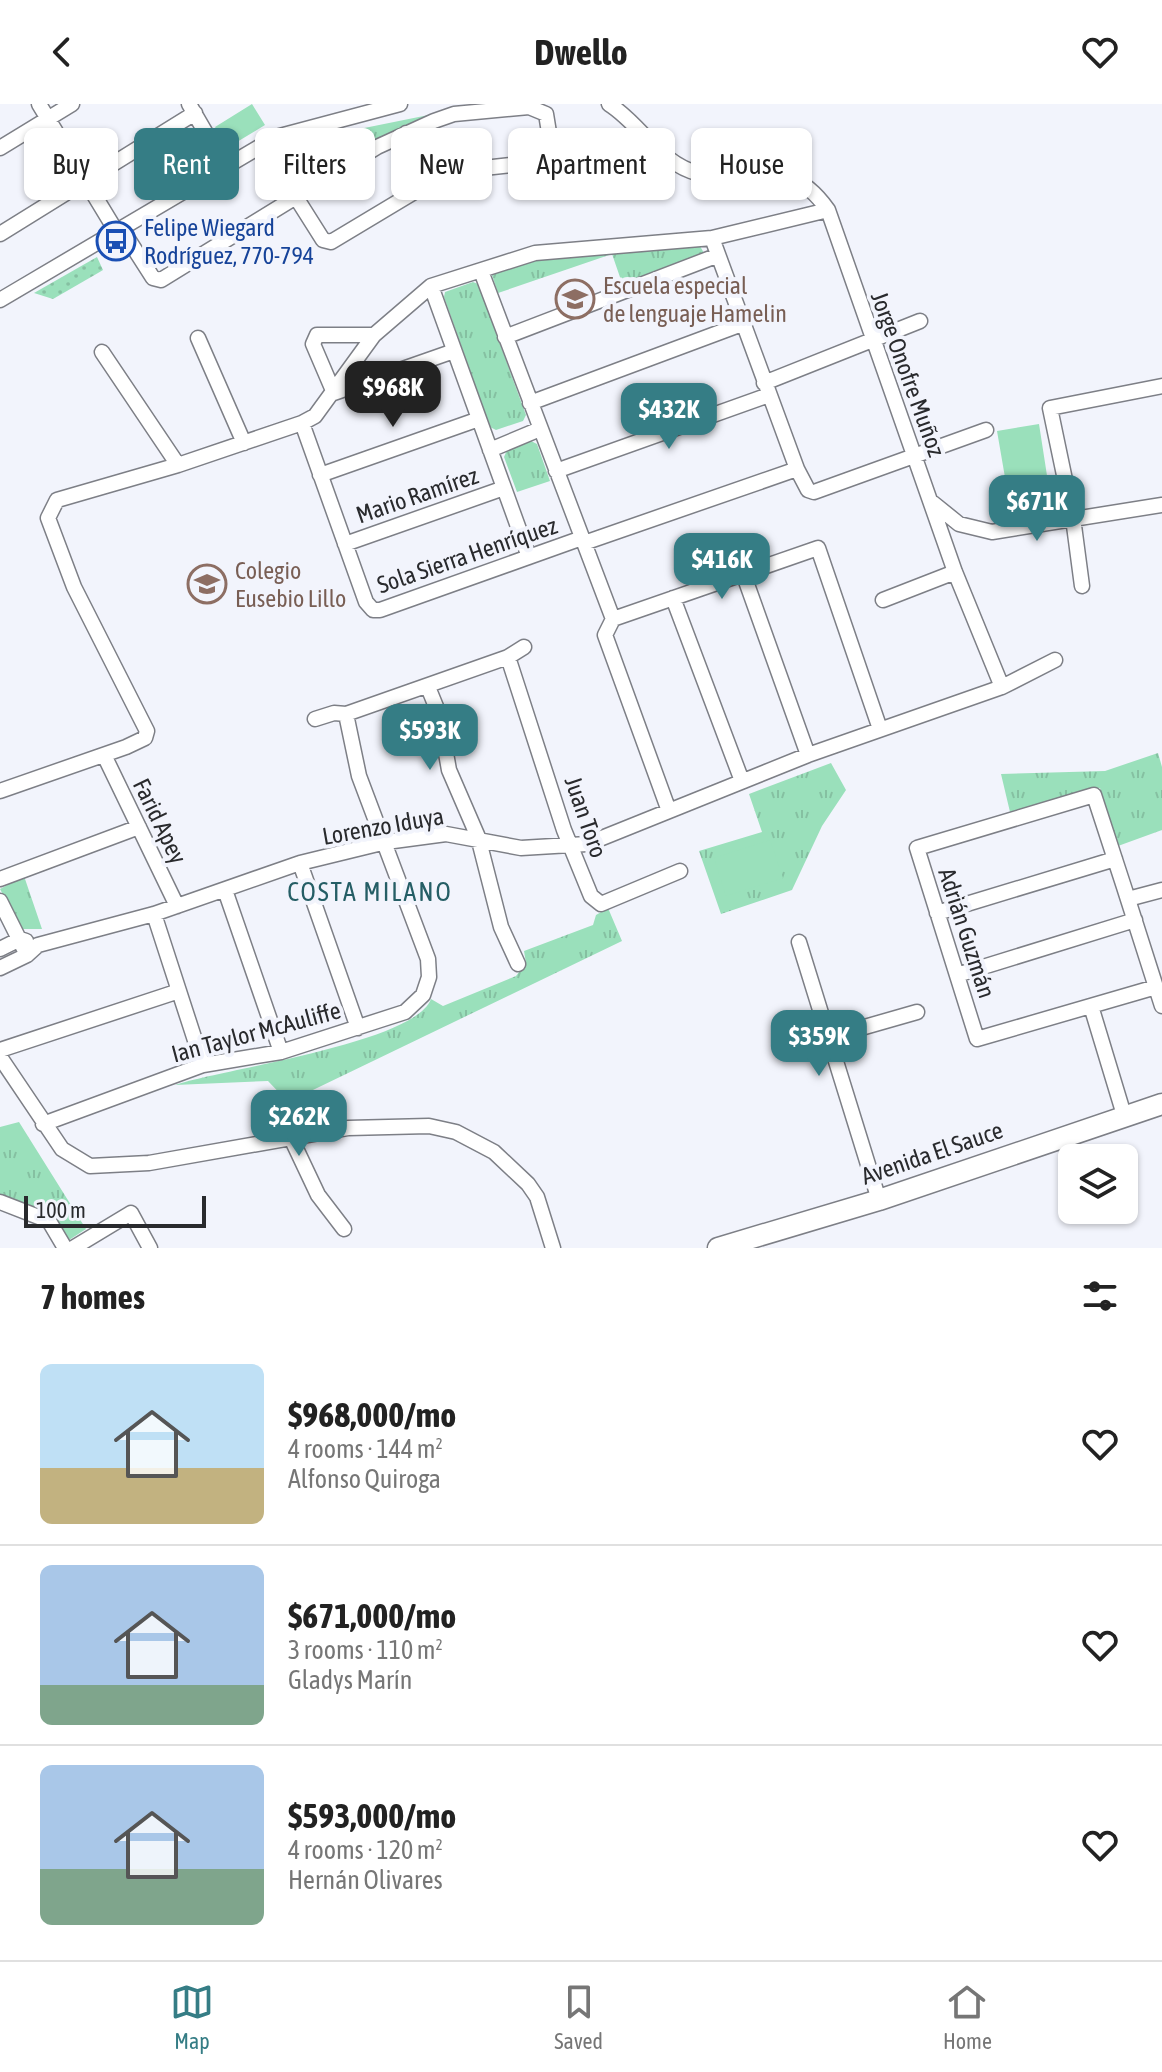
<!DOCTYPE html>
<html lang="en">
<head>
<meta charset="utf-8">
<style>
	:root { --surface:#fff; --page:#f6f6f6; --text:#222; --muted:#767676; --line:#e0e0e0; --accent:#357d85 }
	body { margin:0; font-family:"Asap Condensed",sans-serif; background:var(--page); color:var(--text); height:100vh; display:flex; flex-direction:column; font-size:30px; white-space:nowrap }
	* { box-sizing:border-box; margin:0 }
	p { font-size:26px; color:var(--muted) }
	.icon { flex:none; width:44px; height:44px; fill:none; stroke:currentColor; stroke-width:2; stroke-linecap:round; stroke-linejoin:round }
	.map { position:relative; height:1144px; overflow:hidden }
	.side { display:flex; flex-direction:column; background:var(--surface); flex:1 }
	.side>* { flex:none }
	.top-card { position:absolute; left:24px; top:24px; width:1114px; height:72px; display:flex; gap:16px }
	.tools { position:absolute; left:1058px; top:1040px; display:grid; gap:16px }
	.tools a { display:grid; place-items:center; width:80px; height:80px; border-radius:12px; background:var(--surface); box-shadow:0 2px 6px #0004; font-size:40px }
	.scale { position:absolute; left:24px; bottom:20px; width:182px; box-sizing:border-box; padding-left:8px; border:4px solid #292a2d; border-top:0; font-size:22px; line-height:28px; white-space:nowrap; color:#292a2d; -webkit-text-stroke:6px #f2f4fc; paint-order:stroke }
	.price { position:absolute; translate:-50% -68px; padding:0 18px; border-radius:16px; background:var(--accent); color:#fff; font-size:26px; line-height:52px; filter:drop-shadow(0 2px 4px #0008) }
	.price::after { content:''; position:absolute; left:50%; top:48px; width:24px; height:18px; margin-left:-12px; background:inherit; clip-path:polygon(0 0,100% 0,50% 100%) }
	.price.current { background:#222; color:#fff }
	ul { padding:0; list-style:none }
	li { display:flex; align-items:center; gap:24px; height:200px; padding:0 40px }
	li+li { border-top:2px solid var(--line) }
	li span { display:grid; place-items:center; flex:none; width:224px; height:160px; border-radius:12px; color:#555 }
	li>.icon { margin-inline-start:auto }
	span .icon { width:96px; height:96px; fill:#fffc; stroke-width:1 }
	li b { font-size:34px }
	h2 { display:flex; justify-content:space-between; align-items:center; height:96px; padding:0 40px; font-size:34px }
	.pill { padding:0 28px; border-radius:12px; background:var(--surface); box-shadow:0 2px 6px #0004; font-size:28px; line-height:72px }
	.pill.current { background:var(--accent); color:#fff }
	header { display:flex; justify-content:space-between; align-items:center; height:104px; padding:0 40px; background:var(--surface); font-size:36px; font-weight:700 }
	.dock { display:flex; justify-content:space-around; align-items:center; height:112px; border-top:2px solid var(--line); background:var(--surface); font-size:22px; color:var(--muted) }
	.dock a { display:grid; justify-items:center; gap:4px }
	.dock .current { color:var(--accent) }
	.map>svg:first-child { display:block }
	.grass { fill:url(#grass-dots) }
	.park { fill:url(#park-tufts) }
	.pitch { fill:#9ae0bb }
	.lines { fill:none; stroke-linecap:round; stroke-linejoin:round }
	.street-casing { stroke:#7d7f86; stroke-width:17 }
	.secondary-casing { stroke:#7d7f86; stroke-width:23 }
	.street { stroke:#fff; stroke-width:14 }
	.secondary { stroke:#fff; stroke-width:20 }
	.labels { text-anchor:middle; dominant-baseline:central; stroke-width:8; stroke-linejoin:round; paint-order:stroke }
	.transit-label { font-size:24px; fill:#164399; stroke:#f2f4fc; text-anchor:start }
	.education-label { font-size:24px; fill:#785e54; stroke:#f2f4fc; text-anchor:start }
	.street-label { font-size:24px; fill:#292a2d; stroke:#f2f4fc }
	.neighbourhood-label { font-size:26px; letter-spacing:2px; fill:#255e65; stroke:#f2f4fc }
</style>
</head>
<body>
<header><svg class="icon" aria-label="back" viewBox="0 0 24 24"><path d="M15 5l-7 7 7 7"/></svg>Dwello<svg class="icon" aria-label="heart" viewBox="0 0 24 24"><path d="M12 20l-8-8c-3-5 5-10 8-4 3-6 11-1 8 4z"/></svg></header>
<div class="map">
<svg width="1162" height="1144" viewBox="0 0 1162 1144">
	<defs>
		<pattern id="grass-dots" width="8" height="8" patternUnits="userSpaceOnUse" patternTransform="scale(2)"><rect width="8" height="8" fill="#9ae0bb"/><path d="M2 2h.1M6 6h.1" fill="none" stroke="#85c0a1" stroke-width="1.8" stroke-linecap="round"/></pattern>
		<pattern id="park-tufts" width="24" height="20" patternUnits="userSpaceOnUse" patternTransform="scale(2)"><rect width="24" height="20" fill="#9ae0bb"/><path d="M3 7l-1-3M5 7V3M7 7l1-3M15 17l-1-3M17 17v-4M19 17l1-3" fill="none" stroke="#85c0a1"/></pattern>
	</defs>
	<rect width="100%" height="100%" fill="#f2f4fc"/>
	<path class="grass" d="M 97,153 L 103,166 L 98,169 L 53,195 L 34,189 Z"/>
	<path class="park" d="M 483,0 L 503,0 L 442,8 L 296,86 L 275,48 L 290,39 Z
		M 700,142 L 705,151 L 622,179 L 612,150 L 498,189 L 492,171 L 539,155 Z
		M 473,178 L 478,180 L 526,311 L 523,317 L 496,326 L 490,323 L 444,193 L 445,188 Z
		M 531,337 L 537,340 L 550,377 L 517,388 L 504,353 L 507,346 Z
		M 1158,649 L 1162,663 L 1162,726 L 1118,742 L 1100,684 L 1010,708 L 1001,670 L 1105,667 Z
		M 831,659 L 846,686 L 822,722 L 792,786 L 721,810 L 699,747 L 762,728 L 749,690 Z
		M 24,772 L 42,825 L 21,825 L 0,785 Z
		M 608,804 L 622,837 L 288,998 L 268,977 L 175,981 C 223,965 415,939 431,895 L 443,902 L 516,872 L 526,859 L 524,847 L 593,821 L 596,811 Z
		M 19,1018 L 86,1125 L 69,1136 L 52,1109 L 0,1090 L 0,1023 Z"/>
	<path class="pitch" d="M 252,0 L 265,21 L 227,44 L 215,23 Z
		M 1039,320 L 1048,378 L 1007,385 L 997,327 Z
		M 770,736 L 783,774 L 726,792 L 714,754 Z"/>
	<g class="lines">
		<defs>
			<path id="street" d="M 39,0 L 116,127
				M 189,0 L 225,62
				M 609,0 C 642,21 659,60 700,70 C 752,82 786,47 828,106 L 955,468 L 1002,583
				M 406,29 L 431,78
				M 0,44 L 72,0
				M 121,124 L 153,174 L 161,176 L 377,43 L 434,17 L 454,10 L 529,3 L 546,10 L 552,47 L 547,57 L 484,64 L 431,78 L 331,138 L 323,136 L 263,41
				M 0,130 L 195,9
				M 712,134 L 797,365 L 808,386 L 814,388 L 986,326
				M 481,167 L 613,515 L 605,531 L 669,707
				M 431,182 L 529,453
				M 0,196 L 276,33 L 400,0
				M 374,231 L 317,231 L 313,240 L 334,289 L 454,247
				M 505,233 L 716,152
				M 198,234 L 244,339
				M 102,248 L 178,361
				M 764,279 L 920,217
				M 530,299 L 742,220
				M 490,346 L 540,325
				M 556,367 L 769,291
				M 320,371 L 479,315
				M 933,399 L 959,420 L 992,428 L 1162,401
				M 582,434 L 380,506 L 373,506 L 366,498 L 302,319 L 315,312 L 374,231 L 431,182 L 535,149 L 712,134 L 828,106
				M 584,439 L 797,365
				M 345,440 L 504,384
				M 743,469 L 808,651
				M 1082,482 L 1073,414 L 1050,304 L 1162,282
				M 673,494 L 742,677
				M 883,496 L 955,468
				M 613,515 L 818,444 L 880,625
				M 508,553 L 564,726 L 591,792 L 601,800 L 680,767
				M 428,583 L 439,610 L 449,666 L 478,733 L 501,823 L 518,860
				M 315,615 L 334,609 L 346,610 L 508,553 L 524,543
				M 104,651 L 177,802
				M 0,687 L 126,643 L 145,634 L 147,627 L 74,483 L 48,414 L 57,396 L 178,361 L 302,319
				M 300,759 L 358,924
				M 0,775 L 139,723
				M 225,786 L 281,948
				M 1128,795 L 1162,786
				M 0,797 L 27,851
				M 937,809 L 1115,755
				M 154,810 L 203,961
				M 799,838 L 879,1096
				M 0,845 L 20,835 L 26,837
				M 0,864 L 27,851 L 38,841 L 154,810 L 300,759 L 386,738 L 446,730 L 521,744 L 587,740 L 808,651 L 1002,583 L 1055,556
				M 957,871 L 1135,816
				M 1156,883 L 977,935 L 917,744 L 1094,691 C 1117,761 1140,832 1162,902
				M 1091,902 L 1124,1011
				M 826,934 L 917,908
				M 0,946 L 179,887
				M 0,953 L 62,1045 L 90,1062 L 149,1059 L 348,1024 L 429,1022 L 456,1028 L 494,1048 L 528,1080 L 537,1093 L 553,1144
				M 43,1020 L 203,961 L 281,948 L 405,908 L 423,891 L 429,873 L 428,855 L 359,672 L 346,610
				M 292,1036 L 318,1091 L 344,1125
				M 0,1098 L 49,1117 L 65,1144
				M 73,1144 L 131,1109 L 150,1144"/>
			<path id="secondary" d="M 718,1144 L 879,1096 L 1162,1000"/>
		</defs>
		<use href="#street" class="street-casing"/>
		<use href="#secondary" class="secondary-casing"/>
		<use href="#street" class="street"/>
		<use href="#secondary" class="secondary"/>
	</g>
	<defs>
		<symbol id="bus-ring" viewBox="-11 -11 22 22"><circle r="9.5" fill="#f2f4fc" stroke="#1a4fb4" stroke-width="1.5"/><path d="M-5-6H5V4H4V6H2V4H-2V6H-4V4H-5ZM-3.5-4V0h7V-4ZM-3.5 1.2v1.5H-2V1.2ZM2 1.2v1.5H3.5V1.2Z" fill="#1a4fb4"/></symbol>
		<symbol id="school-ring" viewBox="-11 -11 22 22"><circle r="9.5" fill="#f2f4fc" stroke="#8d6e63" stroke-width="1.5"/><path d="M0-5L7-2L0 1L-7-2ZM-4 1L0 2.5L4 1V4Q0 6-4 4Z" fill="#8d6e63"/></symbol>
	</defs>
	<g fill-rule="evenodd">
		<use href="#bus-ring" x="94" y="115" width="44" height="44"/>
		<use href="#school-ring" x="553" y="173" width="44" height="44"/>
		<use href="#school-ring" x="185" y="458" width="44" height="44"/>
	</g>
	<g class="labels">
		<g class="transit-label">
			<text x="144" y="123">Felipe Wiegard<tspan x="144" dy="28">Rodríguez, 770-794</tspan></text>
		</g>
		<g class="education-label">
			<text x="603" y="181">Escuela especial<tspan x="603" dy="28">de lenguaje Hamelin</tspan></text>
			<text x="235" y="466">Colegio<tspan x="235" dy="28">Eusebio Lillo</tspan></text>
		</g>
		<g class="street-label">
			<text transform="translate(908 270) rotate(70)">Jorge Onofre Muñoz</text>
			<text transform="translate(417 391) rotate(-19)">Mario Ramírez</text>
			<text transform="translate(467 451) rotate(-19)">Sola Sierra Henríquez</text>
			<text transform="translate(586 713) rotate(71)">Juan Toro</text>
			<text transform="translate(160 717) rotate(64)">Farid Apey</text>
			<text transform="translate(383 722) rotate(-10)">Lorenzo Iduya</text>
			<text transform="translate(967 829) rotate(72)">Adrián Guzmán</text>
			<text transform="translate(256 928) rotate(-15)">Ian Taylor McAuliffe</text>
			<text transform="translate(932 1049) rotate(-19)">Avenida El Sauce</text>
		</g>
		<g class="neighbourhood-label">
			<text x="370" y="788">COSTA MILANO</text>
		</g>
	</g>
</svg>
<div class="tools">
<a><svg class="icon" aria-label="layers" viewBox="0 0 24 24"><path d="M12 4l9 5-9 5-9-5zM3 14l9 5 9-5"/></svg></a>
</div>
<div class="scale">100 m</div>
<b class="price current" style="left:393px;top:325px">$968K</b>
<b class="price" style="left:669px;top:347px">$432K</b>
<b class="price" style="left:1037px;top:439px">$671K</b>
<b class="price" style="left:722px;top:497px">$416K</b>
<b class="price" style="left:430px;top:668px">$593K</b>
<b class="price" style="left:819px;top:974px">$359K</b>
<b class="price" style="left:299px;top:1054px">$262K</b>
<div class="top-card">
<a class="pill">Buy</a>
<a class="pill current">Rent</a>
<a class="pill">Filters</a>
<a class="pill">New</a>
<a class="pill">Apartment</a>
<a class="pill">House</a>
</div>
</div>
<section class="side">
<h2>7 homes<svg class="icon" aria-label="filters" viewBox="0 0 24 24"><path d="M4 7h16M4 17h16"/><circle cx="9" cy="7" r="2"/><circle cx="15" cy="17" r="2"/></svg></h2>
<ul>
<li><span style="background:linear-gradient(#bfe0f5 65%,#c2b280 0)"><svg class="icon" aria-label="home" viewBox="0 0 24 24"><path d="M3 11l9-7 9 7M6 9v11h12V9"/></svg></span><div><b>$968,000/mo</b><p>4 rooms · 144 m²</p><p>Alfonso Quiroga</p></div><svg class="icon" aria-label="heart" viewBox="0 0 24 24"><path d="M12 20l-8-8c-3-5 5-10 8-4 3-6 11-1 8 4z"/></svg></li>
<li><span style="background:linear-gradient(#a9c7e8 75%,#7fa58c 0)"><svg class="icon" aria-label="home" viewBox="0 0 24 24"><path d="M3 11l9-7 9 7M6 9v11h12V9"/></svg></span><div><b>$671,000/mo</b><p>3 rooms · 110 m²</p><p>Gladys Marín</p></div><svg class="icon" aria-label="heart" viewBox="0 0 24 24"><path d="M12 20l-8-8c-3-5 5-10 8-4 3-6 11-1 8 4z"/></svg></li>
<li><span style="background:linear-gradient(#a9c7e8 65%,#7fa58c 0)"><svg class="icon" aria-label="home" viewBox="0 0 24 24"><path d="M3 11l9-7 9 7M6 9v11h12V9"/></svg></span><div><b>$593,000/mo</b><p>4 rooms · 120 m²</p><p>Hernán Olivares</p></div><svg class="icon" aria-label="heart" viewBox="0 0 24 24"><path d="M12 20l-8-8c-3-5 5-10 8-4 3-6 11-1 8 4z"/></svg></li>
</ul>
</section>
<nav class="dock">
<a class="current"><svg class="icon" aria-label="map" viewBox="0 0 24 24"><path d="M3 6l6-2 6 2 6-2v14l-6 2-6-2-6 2zM9 4v14M15 6v14"/></svg>Map</a>
<a><svg class="icon" aria-label="saved" viewBox="0 0 24 24"><path d="M7 4h10v16l-5-4-5 4z"/></svg>Saved</a>
<a><svg class="icon" aria-label="home" viewBox="0 0 24 24"><path d="M3 11l9-7 9 7M6 9v11h12V9"/></svg>Home</a>
</nav>
</body>
</html>
